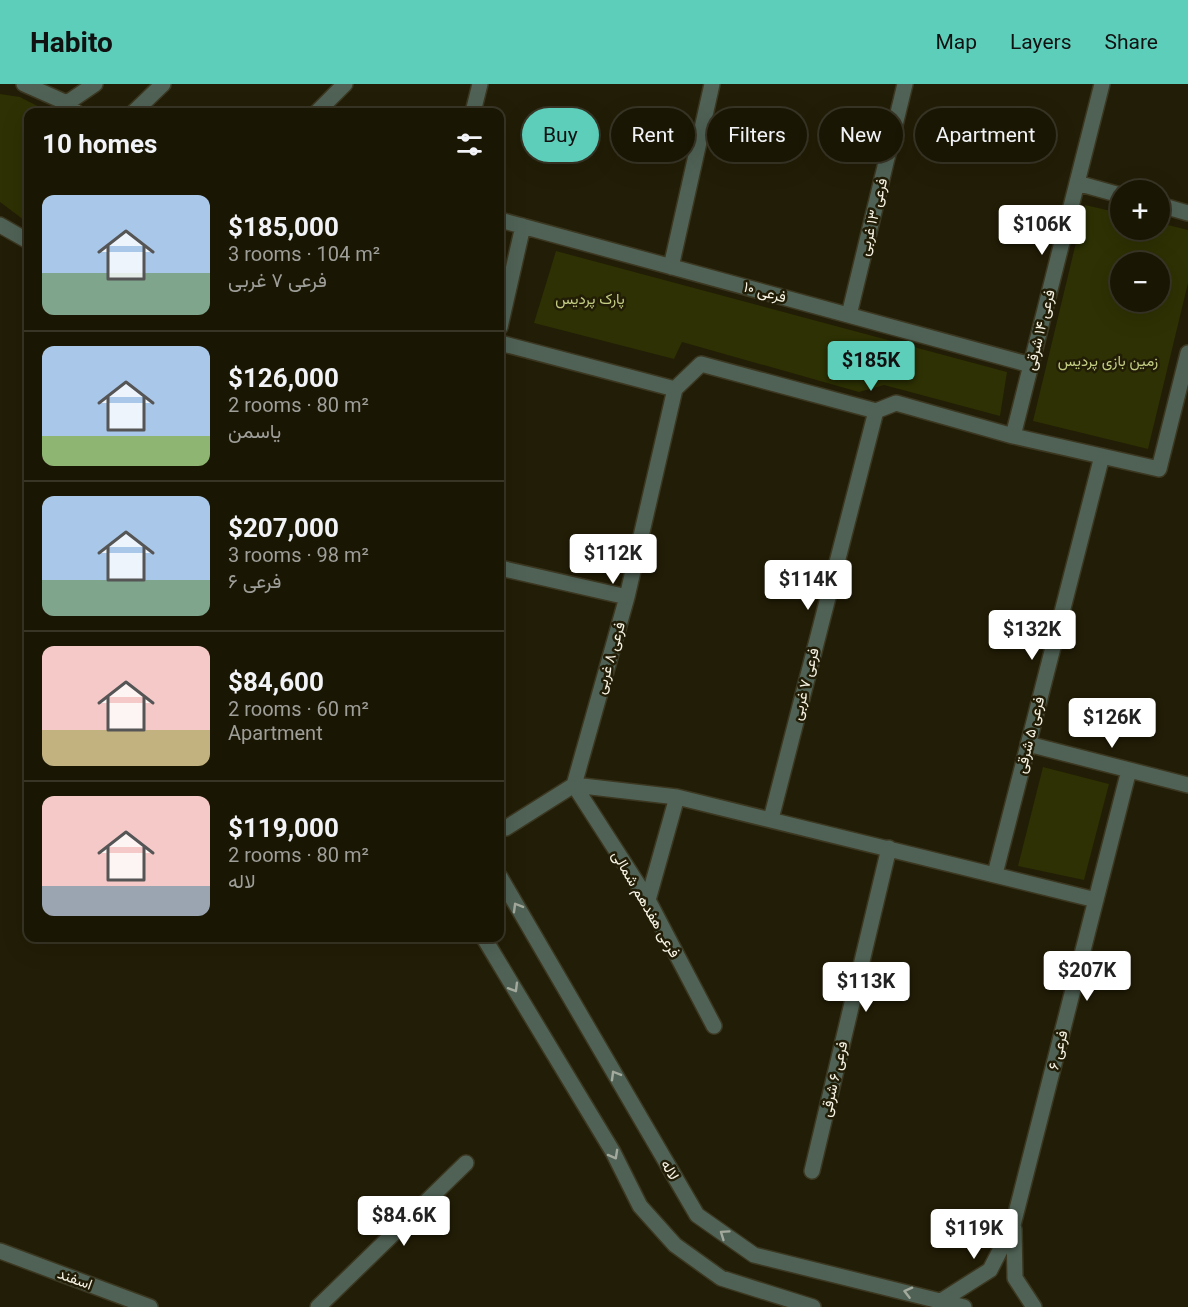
<!DOCTYPE html>
<html lang="en">
<head>
<meta charset="utf-8">
<style>
	:root { --surface:#1a1604; --page:#272313; --text:#f1f3f6; --muted:#9f9f9a; --line:#383526; --accent:#5cceba }
	body { margin:0; font-family:Roboto,Vazirmatn,sans-serif; background:var(--page); color:var(--text); height:100vh; display:flex; flex-direction:column; font-size:22px; white-space:nowrap }
	* { box-sizing:border-box; margin:0 }
	p { font-size:20px; color:var(--muted) }
	.icon { flex:none; width:33px; height:33px; fill:none; stroke:currentColor; stroke-width:2; stroke-linecap:round; stroke-linejoin:round }
	.map { position:relative; flex:1; overflow:hidden }
	.details { position:absolute; left:24px; top:24px; width:480px; height:834px; display:flex; flex-direction:column; background:var(--surface); border-radius:12px; box-shadow:0 6px 24px #0002,0 0 0 2px var(--line) }
	.details>* { flex:none }
	.hud { position:absolute; left:522px; top:24px; width:570px; height:54px; display:flex; gap:12px }
	.tools { position:absolute; left:1110px; top:96px; display:grid; gap:12px }
	.tools a { display:grid; place-items:center; width:60px; height:60px; border-radius:50%; background:var(--surface); box-shadow:0 6px 24px #0002,0 0 0 2px var(--line); font-size:30px }
	.price { position:absolute; translate:-50% -51px; padding:0 14px; border-radius:6px; background:#fff; color:#222; font-size:20px; line-height:39px; filter:drop-shadow(0 2px 3px #0008) }
	.price::after { content:''; position:absolute; left:50%; top:36px; width:18px; height:14px; margin-left:-9px; background:inherit; clip-path:polygon(0 0,100% 0,50% 100%) }
	.price.current { background:var(--accent); color:#111 }
	ul { padding:0; list-style:none }
	li { display:flex; align-items:center; gap:18px; height:150px; padding:0 18px }
	li+li { border-top:2px solid var(--line) }
	li span { display:grid; place-items:center; flex:none; width:168px; height:120px; border-radius:12px; color:#555 }
	li>.icon { margin-inline-start:auto }
	span .icon { width:72px; height:72px; fill:#fffc; stroke-width:1 }
	li b { font-size:26px }
	h2 { display:flex; justify-content:space-between; align-items:center; height:72px; padding:0 18px; font-size:26px }
	.chip { padding:0 21px; border-radius:27px; background:var(--surface); box-shadow:0 6px 24px #0002,0 0 0 2px var(--line); font-size:21px; line-height:54px }
	.chip.current { background:var(--accent); color:#111 }
	header { display:flex; align-items:center; gap:36px; box-sizing:border-box; height:84px; padding:0 30px; background:var(--accent); color:#111 }
	header strong { font-size:28px }
	nav { display:flex; gap:33px; margin-inline-start:auto; font-size:21px }
	.map>svg:first-child { display:block }
	.green { fill:#2d3103; fill-rule:evenodd }
	.lines { fill:none; stroke-linecap:round; stroke-linejoin:round }
	.minor-casing { stroke:#3b3721; stroke-width:18 }
	.minor { stroke:#506255; stroke-width:15 }
	.oneway { stroke:#a3aa9d }
	.labels { text-anchor:middle; dominant-baseline:central; stroke-width:5; stroke-linejoin:round; paint-order:stroke }
	.street-label { font-size:15px; fill:#f6f3e5; stroke:#221d06 }
	.park-label { font-size:15px; fill:#c3ce83; stroke:#221d06 }
</style>
</head>
<body>
<header>
<strong>Habito</strong>
<nav><a>Map</a><a>Layers</a><a>Share</a></nav>
</header>
<div class="map">
<svg width="1188" height="1223" viewBox="0 0 1188 1223">
	<rect width="100%" height="100%" fill="#221d06"/>
	<path class="green" d="M 0,10 L 20,13 L 49,28 L 28,28 L 28,139 L 0,118 Z
		M 1085,121 L 1120,129 L 1120,146 L 1160,146 L 1160,139 L 1188,146 L 1188,199 L 1148,365 L 1033,337 ZM 1160,178 L 1160,218 L 1120,218 L 1120,178 Z
		M 556,167 L 1007,288 L 1000,332 L 884,301 L 859,308 L 682,258 L 674,275 L 534,239 Z
		M 1043,683 L 1109,700 L 1084,796 L 1018,782 Z"/>
	<g class="lines">
		<defs>
			<path id="minor" d="M 24,0 L 67,19 L 76,28
				M 67,19 L 95,0
				M 134,28 L 163,0
				M 317,28 L 345,0
				M 473,28 L 480,0
				M 1077,99 L 1120,111
				M 1160,121 L 1188,129
				M 500,136 L 1031,281
				M 0,141 L 28,157
				M 671,183 L 712,0
				M 849,231 L 905,0
				M 500,243 L 523,142
				M 500,259 L 675,305 L 701,280 L 876,327 L 896,319 L 1013,352 L 1159,385 L 1188,269
				M 1013,352 L 1102,0
				M 500,484 L 627,513
				M 1028,660 L 1188,701
				M 574,701 L 627,513 L 675,305
				M 574,701 L 648,816 L 714,942
				M 771,735 L 876,327
				M 506,744 L 574,701 L 677,713 L 1096,816
				M 995,790 L 1102,372
				M 500,793 L 697,1131 L 754,1171 L 964,1223
				M 648,816 L 677,713
				M 484,854 L 613,1068 L 640,1122 L 675,1161 L 721,1194 L 813,1223
				M 812,1087 L 889,764
				M 1014,1145 L 1015,1194 L 1034,1223
				M 0,1167 L 150,1223
				M 941,1217 L 990,1186 L 1013,1141 L 1129,686
				M 318,1223 L 466,1079"/>
		</defs>
		<use href="#minor" class="minor-casing"/>
		<use href="#minor" class="minor"/>
	</g>
	<defs><path id="oneway-chevron" d="M-2-3.5L2.5 0L-2 3.5" fill="none" stroke-width="1.6" stroke-linecap="round" stroke-linejoin="round" transform="scale(1.5)"/></defs>
	<g class="oneway">
		<use href="#oneway-chevron" transform="translate(517 823) rotate(-120)"/>
		<use href="#oneway-chevron" transform="translate(514 904) rotate(59)"/>
		<use href="#oneway-chevron" transform="translate(615 991) rotate(-120)"/>
		<use href="#oneway-chevron" transform="translate(614 1071) rotate(61)"/>
		<use href="#oneway-chevron" transform="translate(724 1150) rotate(-145)"/>
		<use href="#oneway-chevron" transform="translate(908 1208) rotate(-166)"/>
	</g>
	<g class="labels">
		<g class="street-label">
			<text transform="translate(873 133) rotate(-76)">فرعی ۱۳ غربی</text>
			<text transform="translate(765 208) rotate(15)">فرعی ۱۰</text>
			<text transform="translate(1040 246) rotate(-76)">فرعی ۱۴ شرقی</text>
			<text transform="translate(610 574) rotate(-74)">فرعی ۸ غربی</text>
			<text transform="translate(805 600) rotate(-76)">فرعی ۷ غربی</text>
			<text transform="translate(1030 651) rotate(-76)">فرعی ۵ شرقی</text>
			<text transform="translate(646 820) rotate(60)">فرعی هفدهم شمالی</text>
			<text transform="translate(1058 966) rotate(-76)">فرعی ۶</text>
			<text transform="translate(834 995) rotate(-77)">فرعی ۶ شرقی</text>
			<text transform="translate(670 1086) rotate(60)">لاله</text>
			<text transform="translate(75 1195) rotate(20)">اسفند</text>
		</g>
		<g class="park-label">
			<text x="590" y="215">پارک پردیس</text>
			<text x="1108" y="277">زمین بازی پردیس</text>
		</g>
	</g>
</svg>
<div class="tools">
<a>+</a>
<a>−</a>
</div>
<b class="price" style="left:1042px;top:172px">$106K</b>
<b class="price current" style="left:871px;top:308px">$185K</b>
<b class="price" style="left:613px;top:501px">$112K</b>
<b class="price" style="left:808px;top:527px">$114K</b>
<b class="price" style="left:1032px;top:577px">$132K</b>
<b class="price" style="left:1112px;top:665px">$126K</b>
<b class="price" style="left:1087px;top:918px">$207K</b>
<b class="price" style="left:866px;top:929px">$113K</b>
<b class="price" style="left:404px;top:1163px">$84.6K</b>
<b class="price" style="left:974px;top:1176px">$119K</b>
<div class="hud">
<a class="chip current">Buy</a>
<a class="chip">Rent</a>
<a class="chip">Filters</a>
<a class="chip">New</a>
<a class="chip">Apartment</a>
</div>
<section class="details">
<h2>10 homes<svg class="icon" aria-label="filters" viewBox="0 0 24 24"><path d="M4 7h16M4 17h16"/><circle cx="9" cy="7" r="2"/><circle cx="15" cy="17" r="2"/></svg></h2>
<ul>
<li><span style="background:linear-gradient(#a9c7e8 65%,#7fa58c 0)"><svg class="icon" aria-label="home" viewBox="0 0 24 24"><path d="M3 11l9-7 9 7M6 9v11h12V9"/></svg></span><div><b>$185,000</b><p>3 rooms · 104 m²</p><p>فرعی ۷ غربی</p></div></li>
<li><span style="background:linear-gradient(#a9c7e8 75%,#8fb573 0)"><svg class="icon" aria-label="home" viewBox="0 0 24 24"><path d="M3 11l9-7 9 7M6 9v11h12V9"/></svg></span><div><b>$126,000</b><p>2 rooms · 80 m²</p><p>یاسمن</p></div></li>
<li><span style="background:linear-gradient(#a9c7e8 70%,#7fa58c 0)"><svg class="icon" aria-label="home" viewBox="0 0 24 24"><path d="M3 11l9-7 9 7M6 9v11h12V9"/></svg></span><div><b>$207,000</b><p>3 rooms · 98 m²</p><p>فرعی ۶</p></div></li>
<li><span style="background:linear-gradient(#f6c9c9 70%,#c2b280 0)"><svg class="icon" aria-label="home" viewBox="0 0 24 24"><path d="M3 11l9-7 9 7M6 9v11h12V9"/></svg></span><div><b>$84,600</b><p>2 rooms · 60 m²</p><p>Apartment</p></div></li>
<li><span style="background:linear-gradient(#f6c9c9 75%,#9aa5b1 0)"><svg class="icon" aria-label="home" viewBox="0 0 24 24"><path d="M3 11l9-7 9 7M6 9v11h12V9"/></svg></span><div><b>$119,000</b><p>2 rooms · 80 m²</p><p>لاله</p></div></li>
</ul>
</section>
</div>
</body>
</html>
